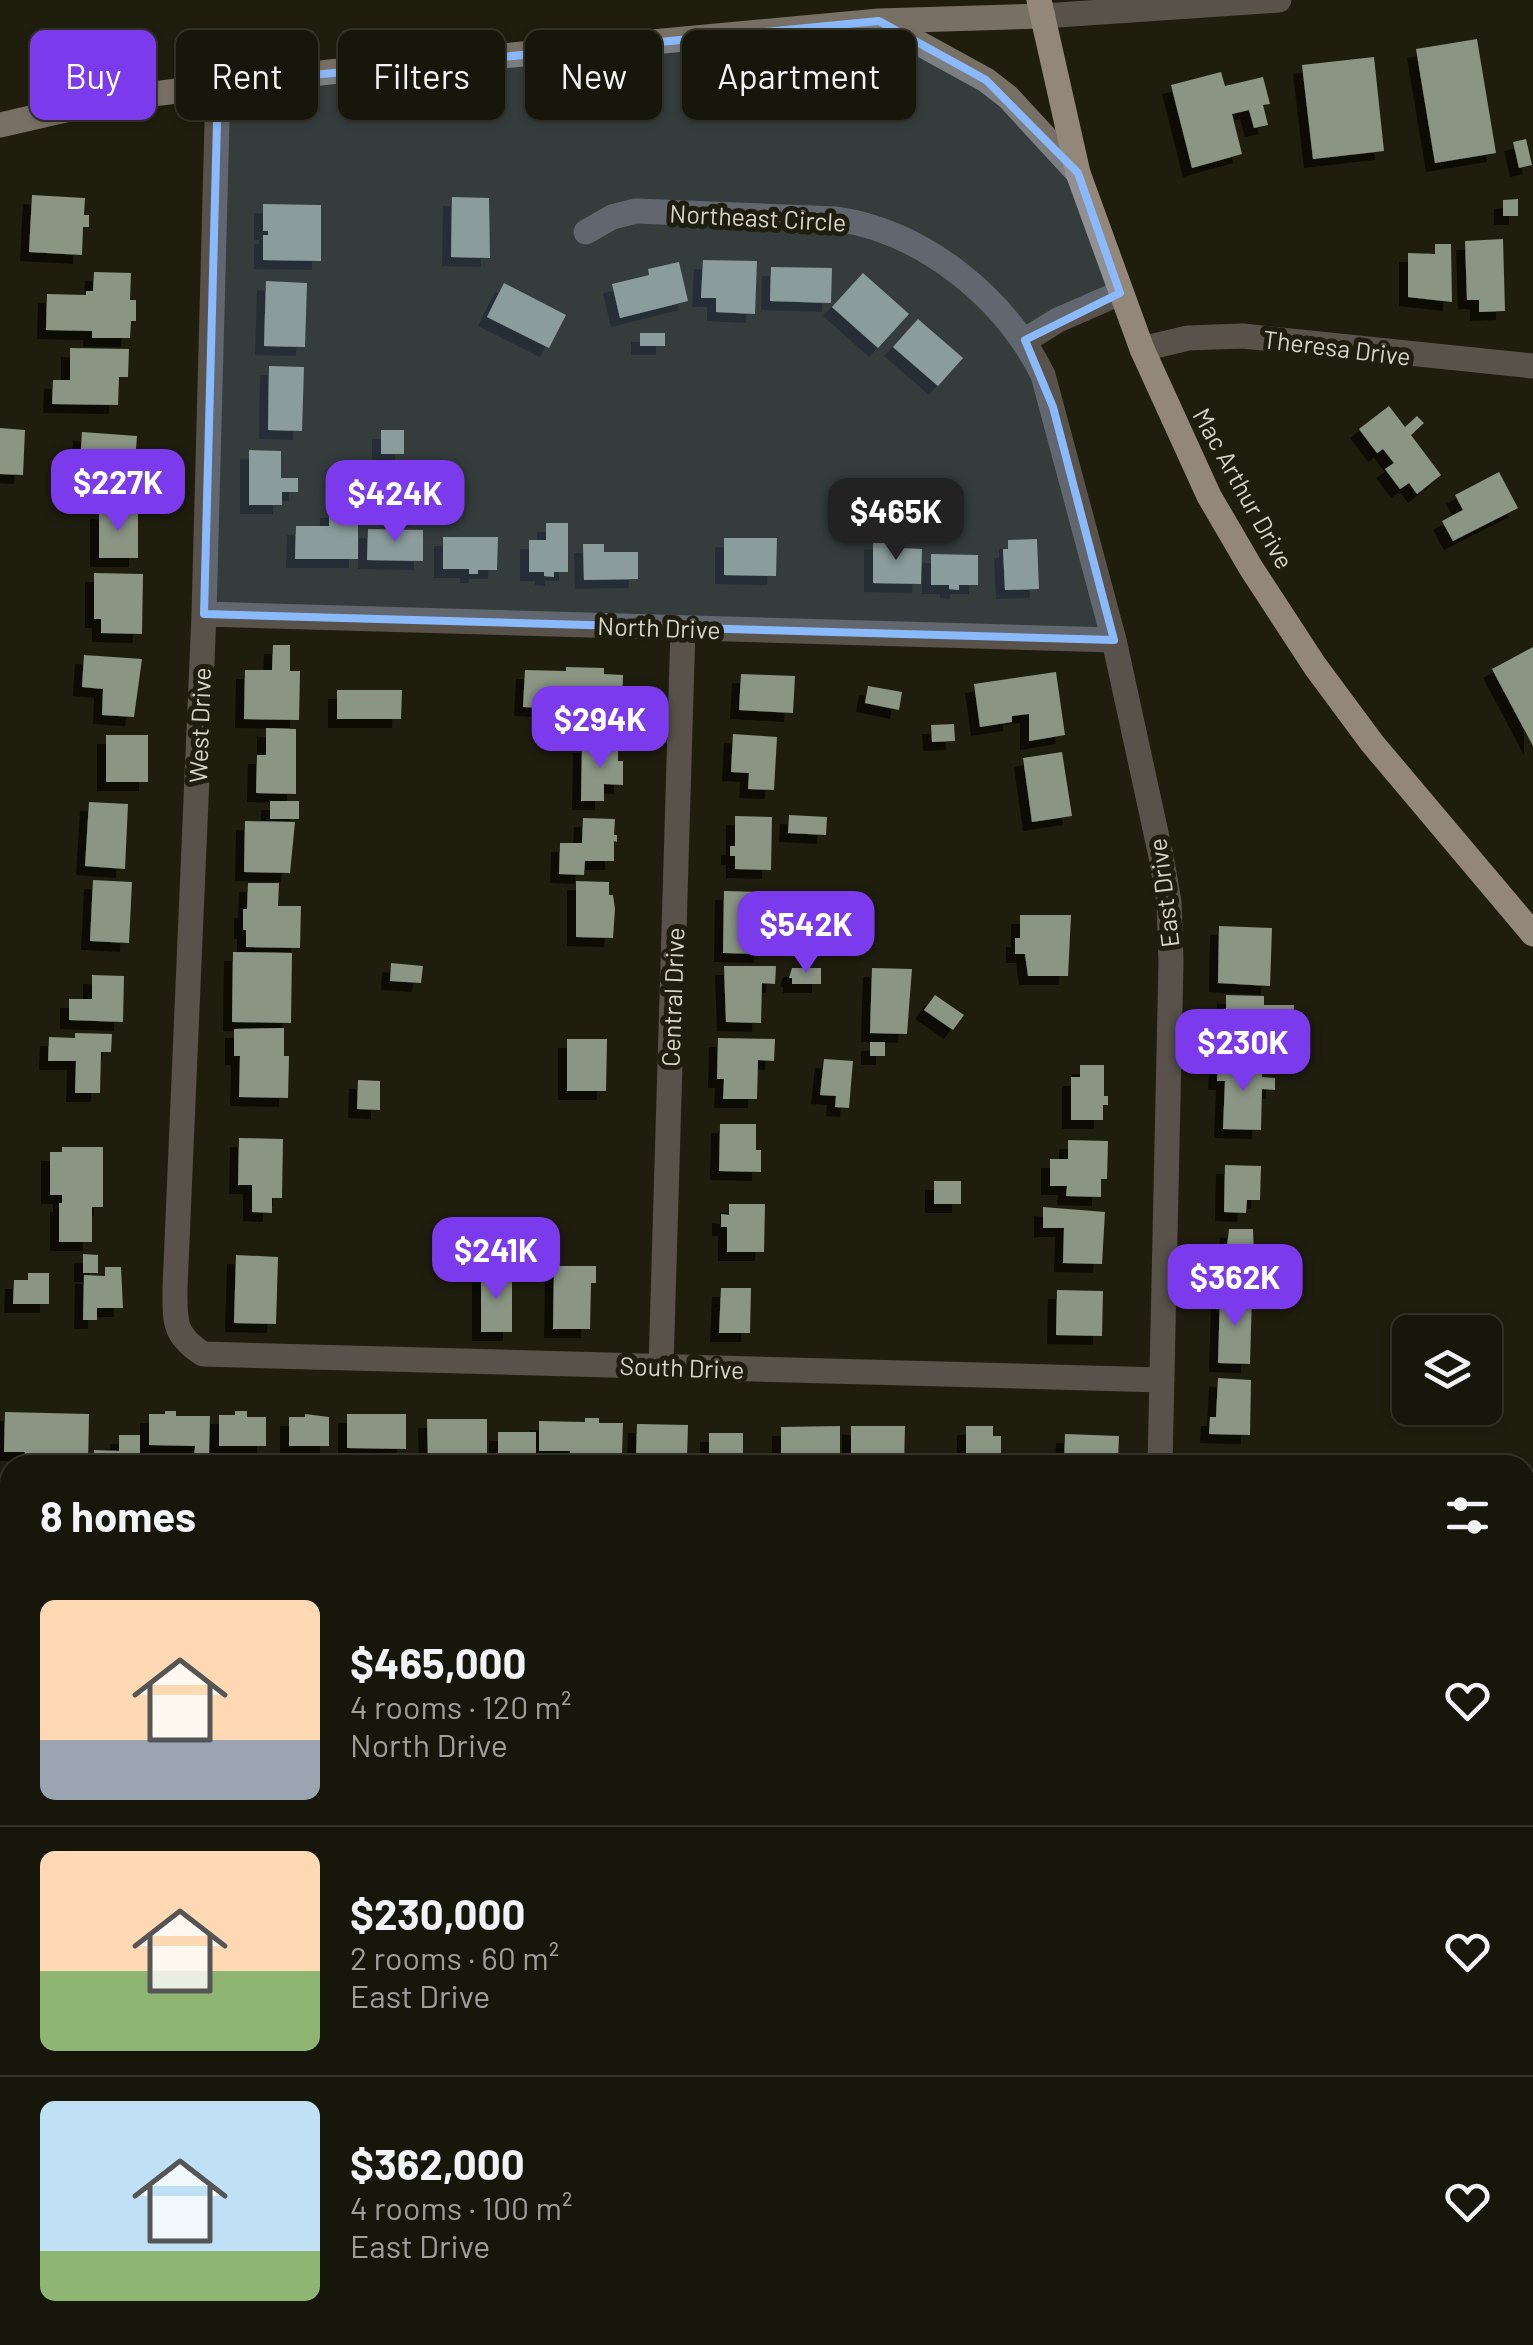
<!DOCTYPE html>
<html lang="en">
<head>
<meta charset="utf-8">
<style>
	:root { --surface:#17160a; --page:#242318; --text:#f1f3f6; --muted:#9e9f9c; --line:#36352b; --accent:#7c3aed }
	body { margin:0; font-family:Barlow,sans-serif; background:var(--page); color:var(--text); height:100vh; display:flex; flex-direction:column; font-size:38px; white-space:nowrap }
	* { box-sizing:border-box; margin:0 }
	p { font-size:32px; color:var(--muted) }
	.icon { flex:none; width:55px; height:55px; fill:none; stroke:currentColor; stroke-width:2; stroke-linecap:round; stroke-linejoin:round }
	.map { position:relative; flex:1; overflow:hidden }
	.sheet { position:absolute; left:0px; top:1455px; width:1535px; height:890px; display:flex; flex-direction:column; background:var(--surface); border-radius:30px 30px 0 0; box-shadow:0 2px 8px #0004,0 0 0 2px var(--line) }
	.sheet>* { flex:none }
	.hud { position:absolute; left:30px; top:30px; width:1000px; height:90px; display:flex; gap:20px }
	.buttons { position:absolute; left:1392px; top:1315px; display:grid; gap:20px }
	.buttons a { display:grid; place-items:center; width:110px; height:110px; border-radius:15px; background:var(--surface); box-shadow:0 2px 8px #0004,0 0 0 2px var(--line); font-size:50px }
	.price { position:absolute; translate:-50% -85px; padding:0 22px; border-radius:20px; background:var(--accent); color:#fff; font-size:32px; line-height:65px; filter:drop-shadow(0 2px 5px #0008) }
	.price::after { content:''; position:absolute; left:50%; top:60px; width:30px; height:22px; margin-left:-15px; background:inherit; clip-path:polygon(0 0,100% 0,50% 100%) }
	.price.current { background:#222; color:#fff }
	ul { padding:0; list-style:none }
	li { display:flex; align-items:center; gap:30px; height:250px; padding:0 40px }
	li+li { border-top:2px solid var(--line) }
	li span { display:grid; place-items:center; flex:none; width:280px; height:200px; border-radius:15px; color:#555 }
	li>.icon { margin-inline-start:auto }
	span .icon { width:120px; height:120px; fill:#fffc; stroke-width:1 }
	li b { font-size:42px }
	h2 { display:flex; justify-content:space-between; align-items:center; height:120px; padding:0 40px; font-size:42px }
	.tag { padding:0 35px; border-radius:15px; background:var(--surface); box-shadow:0 2px 8px #0004,0 0 0 2px var(--line); font-size:35px; line-height:90px }
	.tag.current { background:var(--accent); color:#fff }
	.map>svg:first-child { display:block }
	.building { fill:#8a9584; filter:url(#shadow) }
	.lines { fill:none; stroke-linecap:round; stroke-linejoin:round }
	.street { stroke:#58524b; stroke-width:25 }
	.secondary { stroke:#797065; stroke-width:25 }
	.primary { stroke:#93877a; stroke-width:25 }
	.marked { fill:#8abafc; fill-opacity:0.2; stroke:#8abafc; stroke-width:8; stroke-linejoin:round }
	.labels { text-anchor:middle; dominant-baseline:central; stroke-width:10; stroke-linejoin:round; paint-order:stroke }
	.street-label { font-size:25px; fill:#d5d4c9; stroke:#1f1d0d }
</style>
</head>
<body>
<div class="map">
<svg width="1533" height="2345" viewBox="0 0 1533 2345">
	<defs>
		<filter id="shadow"><feDropShadow dx="-9" dy="9" stdDeviation="0" flood-color="#0009"/></filter>
	</defs>
	<rect width="100%" height="100%" fill="#1f1d0d"/>
	<path class="building" d="M 1477,39 L 1496,153 L 1435,163 L 1416,49 Z
		M 1374,57 L 1384,151 L 1313,159 L 1302,65 Z
		M 1221,72 L 1225,86 L 1263,77 L 1270,104 L 1263,105 L 1268,125 L 1254,128 L 1249,110 L 1232,114 L 1242,154 L 1192,168 L 1171,85 Z
		M 1526,139 L 1532,165 L 1519,168 L 1513,142 Z
		M 32,195 L 85,198 L 84,215 L 89,215 L 89,227 L 83,227 L 82,255 L 29,252 Z
		M 452,197 L 489,198 L 490,258 L 451,257 Z
		M 1518,199 L 1518,216 L 1503,216 L 1503,200 Z
		M 263,204 L 321,205 L 321,261 L 263,260 L 263,235 L 268,235 L 268,231 L 263,231 Z
		M 1503,239 L 1505,311 L 1479,312 L 1479,300 L 1467,300 L 1465,241 Z
		M 1435,244 L 1451,244 L 1452,302 L 1408,297 L 1408,253 L 1435,254 Z
		M 703,260 L 757,261 L 755,314 L 716,312 L 716,298 L 701,298 Z
		M 679,262 L 688,301 L 620,318 L 612,284 L 649,275 L 648,269 Z
		M 771,267 L 832,268 L 831,303 L 770,301 Z
		M 94,272 L 131,273 L 130,300 L 136,300 L 136,321 L 131,321 L 130,338 L 92,338 L 92,331 L 46,330 L 47,294 L 86,295 L 86,291 L 93,291 Z
		M 863,273 L 909,314 L 878,348 L 832,307 Z
		M 266,281 L 307,283 L 305,347 L 264,346 Z
		M 504,283 L 566,315 L 549,348 L 487,317 Z
		M 918,319 L 963,358 L 938,386 L 893,347 Z
		M 640,333 L 665,333 L 665,346 L 640,346 Z
		M 70,348 L 129,349 L 128,377 L 119,377 L 118,405 L 52,404 L 53,380 L 70,380 Z
		M 269,366 L 304,367 L 302,431 L 268,430 Z
		M 1389,406 L 1405,427 L 1417,416 L 1424,423 L 1411,435 L 1441,475 L 1417,494 L 1409,483 L 1400,489 L 1385,469 L 1394,463 L 1383,449 L 1377,453 L 1359,429 Z
		M 0,428 L 25,430 L 23,475 L 0,474 Z
		M 381,430 L 404,430 L 404,454 L 381,454 Z
		M 82,432 L 137,436 L 133,491 L 105,489 L 107,465 L 80,463 Z
		M 249,450 L 281,451 L 281,478 L 298,478 L 298,492 L 282,492 L 282,505 L 249,505 Z
		M 1499,472 L 1518,508 L 1453,541 L 1442,521 L 1463,510 L 1455,495 Z
		M 329,509 L 358,509 L 358,559 L 295,559 L 296,526 L 329,526 Z
		M 99,510 L 138,511 L 138,558 L 99,558 Z
		M 868,516 L 894,516 L 894,531 L 868,531 Z
		M 546,523 L 568,523 L 568,572 L 554,572 L 554,577 L 544,576 L 544,572 L 529,572 L 529,540 L 546,540 Z
		M 368,529 L 423,530 L 423,561 L 367,560 Z
		M 443,537 L 498,537 L 497,570 L 478,570 L 478,574 L 469,574 L 469,569 L 443,569 Z
		M 724,538 L 777,538 L 776,576 L 724,575 Z
		M 1037,539 L 1039,589 L 1005,590 L 1003,549 L 1008,549 L 1008,540 Z
		M 873,540 L 902,541 L 902,548 L 922,549 L 921,584 L 873,583 Z
		M 583,544 L 604,544 L 604,552 L 638,552 L 638,579 L 584,580 Z
		M 931,554 L 978,555 L 978,585 L 959,585 L 959,590 L 949,589 L 949,585 L 931,585 Z
		M 94,573 L 143,574 L 142,634 L 101,633 L 101,619 L 94,619 Z
		M 273,645 L 290,645 L 290,671 L 300,671 L 299,720 L 244,719 L 245,670 L 272,670 Z
		M 1533,647 L 1533,746 L 1492,669 Z
		M 84,655 L 142,659 L 134,717 L 102,715 L 103,689 L 82,687 Z
		M 566,667 L 604,668 L 604,674 L 623,675 L 622,712 L 523,707 L 525,670 L 566,671 Z
		M 1056,672 L 1065,735 L 1029,741 L 1029,714 L 1012,716 L 1012,722 L 980,727 L 974,684 Z
		M 741,674 L 795,676 L 793,713 L 739,710 Z
		M 868,686 L 902,692 L 899,710 L 865,703 Z
		M 337,690 L 402,690 L 401,719 L 337,719 Z
		M 954,724 L 955,741 L 932,742 L 931,725 Z
		M 266,728 L 296,729 L 296,794 L 256,793 L 257,755 L 266,755 Z
		M 733,734 L 777,737 L 774,790 L 748,789 L 749,773 L 731,772 Z
		M 106,735 L 148,735 L 148,782 L 106,782 Z
		M 582,744 L 618,745 L 618,761 L 623,761 L 623,785 L 604,784 L 604,801 L 581,801 Z
		M 1062,752 L 1072,816 L 1032,822 L 1023,758 Z
		M 270,801 L 299,801 L 299,819 L 270,819 Z
		M 89,802 L 128,804 L 125,869 L 85,866 Z
		M 789,815 L 827,817 L 826,835 L 788,833 Z
		M 735,816 L 772,817 L 771,870 L 735,869 L 735,856 L 730,856 L 730,846 L 735,846 Z
		M 583,818 L 615,819 L 614,835 L 617,835 L 617,842 L 614,841 L 614,861 L 585,861 L 584,875 L 559,874 L 560,843 L 582,843 Z
		M 245,821 L 295,822 L 290,873 L 244,872 Z
		M 93,880 L 132,882 L 129,943 L 90,941 Z
		M 576,881 L 609,882 L 609,895 L 613,895 L 615,909 L 613,938 L 576,937 Z
		M 248,883 L 279,883 L 278,906 L 301,906 L 300,948 L 246,947 L 246,930 L 243,930 L 243,909 L 247,909 Z
		M 724,891 L 764,892 L 763,954 L 723,953 Z
		M 1020,915 L 1071,915 L 1068,976 L 1028,976 L 1025,954 L 1015,954 L 1015,938 L 1020,938 Z
		M 1219,926 L 1272,928 L 1270,986 L 1218,983 Z
		M 233,952 L 292,953 L 291,1023 L 232,1022 Z
		M 391,963 L 423,966 L 421,983 L 390,981 Z
		M 724,966 L 776,966 L 775,984 L 762,983 L 761,1023 L 726,1022 Z
		M 792,968 L 821,968 L 821,984 L 792,984 L 792,978 L 789,978 Z
		M 872,968 L 912,969 L 907,1034 L 870,1033 Z
		M 92,975 L 124,976 L 123,1022 L 69,1020 L 69,999 L 92,999 Z
		M 935,995 L 964,1015 L 953,1030 L 924,1010 Z
		M 1226,995 L 1264,996 L 1264,1005 L 1294,1005 L 1293,1032 L 1226,1031 Z
		M 284,1028 L 284,1056 L 289,1056 L 288,1098 L 239,1097 L 240,1056 L 234,1056 L 234,1029 Z
		M 75,1033 L 112,1034 L 111,1052 L 101,1052 L 100,1093 L 75,1093 L 76,1061 L 48,1061 L 49,1037 L 75,1038 Z
		M 718,1038 L 775,1039 L 774,1061 L 758,1060 L 757,1099 L 723,1099 L 724,1079 L 717,1079 Z
		M 567,1039 L 607,1039 L 606,1091 L 567,1091 Z
		M 870,1042 L 885,1042 L 885,1056 L 870,1056 Z
		M 824,1059 L 853,1061 L 849,1108 L 835,1107 L 836,1096 L 820,1095 Z
		M 1218,1062 L 1262,1063 L 1262,1077 L 1275,1078 L 1275,1090 L 1262,1089 L 1261,1130 L 1223,1129 L 1225,1081 L 1217,1081 Z
		M 1080,1065 L 1104,1065 L 1104,1096 L 1108,1096 L 1108,1105 L 1103,1105 L 1103,1120 L 1071,1120 L 1071,1077 L 1080,1077 Z
		M 358,1080 L 380,1081 L 380,1110 L 357,1109 Z
		M 720,1124 L 756,1124 L 756,1150 L 761,1150 L 761,1172 L 719,1171 Z
		M 239,1138 L 283,1139 L 282,1198 L 272,1198 L 272,1213 L 252,1212 L 252,1185 L 238,1185 Z
		M 1068,1140 L 1108,1141 L 1107,1179 L 1101,1179 L 1101,1197 L 1066,1196 L 1067,1186 L 1050,1186 L 1050,1159 L 1068,1159 Z
		M 62,1147 L 103,1147 L 103,1207 L 92,1207 L 92,1242 L 59,1242 L 59,1203 L 62,1203 L 62,1195 L 50,1195 L 50,1152 L 62,1152 Z
		M 1225,1165 L 1261,1166 L 1260,1200 L 1247,1200 L 1246,1213 L 1224,1212 Z
		M 934,1181 L 961,1181 L 961,1204 L 934,1204 Z
		M 729,1204 L 765,1204 L 764,1252 L 727,1252 L 727,1227 L 721,1227 L 721,1214 L 729,1215 Z
		M 1043,1207 L 1105,1212 L 1102,1264 L 1063,1263 L 1064,1228 L 1043,1228 Z
		M 1229,1229 L 1253,1229 L 1255,1285 L 1221,1285 L 1218,1257 L 1226,1255 Z
		M 83,1254 L 98,1255 L 98,1273 L 83,1273 Z
		M 236,1255 L 278,1257 L 276,1324 L 234,1323 Z
		M 554,1266 L 596,1266 L 596,1283 L 591,1283 L 590,1329 L 553,1329 Z
		M 105,1267 L 121,1267 L 123,1308 L 97,1308 L 97,1320 L 83,1320 L 84,1275 L 105,1276 Z
		M 481,1272 L 512,1272 L 512,1332 L 481,1332 Z
		M 28,1273 L 49,1273 L 49,1304 L 13,1304 L 14,1280 L 28,1280 Z
		M 721,1288 L 751,1288 L 750,1333 L 719,1333 Z
		M 1057,1290 L 1103,1291 L 1102,1336 L 1056,1335 Z
		M 1220,1295 L 1252,1295 L 1250,1364 L 1218,1363 Z
		M 1218,1378 L 1251,1380 L 1250,1435 L 1209,1434 L 1210,1417 L 1216,1417 Z
		M 165,1411 L 176,1411 L 176,1416 L 210,1416 L 209,1457 L 194,1457 L 195,1446 L 149,1445 L 149,1414 L 165,1414 Z
		M 235,1411 L 247,1411 L 247,1417 L 266,1417 L 266,1446 L 219,1446 L 219,1415 L 235,1415 Z
		M 5,1412 L 89,1414 L 88,1465 L 25,1465 L 25,1452 L 4,1452 Z
		M 305,1414 L 329,1417 L 329,1446 L 289,1446 L 289,1417 L 305,1417 Z
		M 347,1414 L 406,1414 L 406,1449 L 347,1448 Z
		M 585,1418 L 599,1418 L 599,1423 L 623,1423 L 622,1455 L 618,1455 L 618,1465 L 570,1465 L 570,1451 L 539,1451 L 539,1421 L 585,1422 Z
		M 427,1419 L 487,1419 L 487,1460 L 428,1460 Z
		M 637,1424 L 688,1425 L 687,1457 L 636,1456 Z
		M 840,1426 L 840,1465 L 804,1465 L 804,1460 L 781,1460 L 781,1427 Z
		M 851,1426 L 905,1426 L 904,1464 L 851,1463 Z
		M 966,1426 L 993,1426 L 993,1436 L 1001,1436 L 1001,1465 L 966,1465 Z
		M 498,1432 L 536,1432 L 536,1465 L 498,1465 Z
		M 709,1433 L 743,1433 L 743,1465 L 714,1465 L 714,1456 L 709,1456 Z
		M 1065,1434 L 1119,1436 L 1118,1460 L 1106,1460 L 1106,1465 L 1064,1465 Z
		M 119,1435 L 140,1435 L 140,1465 L 94,1465 L 94,1450 L 119,1451 Z
		M 0,1784 L 10,1796 L 10,1863 L 0,1872 Z
		M 1525,1824 L 1533,1824 L 1533,1865 L 1525,1865 Z
		M 1525,1975 L 1533,1975 L 1533,2007 L 1525,2007 Z
		M 1525,2105 L 1533,2106 L 1533,2143 L 1525,2143 Z
		M 1525,2251 L 1533,2252 L 1533,2290 L 1525,2290 Z
		M 674,2335 L 720,2335 L 719,2343 L 674,2342 Z
		M 762,2335 L 828,2335 L 825,2345 L 803,2341 L 801,2345 L 759,2345 Z
		M 958,2335 L 992,2335 L 995,2345 L 961,2345 Z
		M 1121,2335 L 1151,2335 L 1149,2343 Z"/>
	<g class="lines">
		<path class="street" d="M 1043,16 L 1279,0
			M 218,84 L 204,614 L 175,1288 C 175,1321 173,1335 203,1354 L 1162,1380
			M 586,232 L 612,217 L 636,211 L 837,219 C 924,232 1004,297 1043,375 L 1114,640 L 1161,856 L 1169,902 L 1171,962 L 1160,1465
			M 1024,341 L 1058,320 L 1120,293
			M 1142,349 L 1188,338 L 1243,336 L 1533,366
			M 204,614 L 1114,640
			M 661,1366 L 683,628
			M 1525,1924 L 1533,1924
			M 1525,2206 L 1533,2206
			M 901,2335 L 903,2345
			M 18,2345 L 18,2335
			M 1213,2345 L 1214,2335"/>
		<path class="secondary" d="M 884,24 L 986,80 L 1008,97 L 1078,173
			M 0,125 L 113,99 L 329,72 L 879,21 L 1043,16"/>
		<path class="primary" d="M 1039,0 L 1078,173 L 1142,349 L 1209,496 L 1251,568 L 1315,666 L 1372,743 L 1533,934"/>
	</g>
	<path class="marked" d="M 879,21 L 986,80 L 1078,173 L 1120,293 L 1025,340 L 1053,407 L 1114,640 L 204,614 L 218,84 Z"/>
	<g class="labels">
		<g class="street-label">
			<text transform="translate(758 217) rotate(3)">Northeast Circle</text>
			<text transform="translate(1337 347) rotate(7)">Theresa Drive</text>
			<text transform="translate(1244 488) rotate(61)">Mac Arthur Drive</text>
			<text transform="translate(659 627) rotate(2)">North Drive</text>
			<text transform="translate(199 725) rotate(-88)">West Drive</text>
			<text transform="translate(1163 893) rotate(-97)">East Drive</text>
			<text transform="translate(672 997) rotate(-88)">Central Drive</text>
			<text transform="translate(682 1367) rotate(2)">South Drive</text>
		</g>
	</g>
</svg>
<div class="buttons">
<a><svg class="icon" aria-label="layers" viewBox="0 0 24 24"><path d="M12 4l9 5-9 5-9-5zM3 14l9 5 9-5"/></svg></a>
</div>
<b class="price" style="left:118px;top:534px">$227K</b>
<b class="price" style="left:395px;top:545px">$424K</b>
<b class="price current" style="left:896px;top:563px">$465K</b>
<b class="price" style="left:600px;top:771px">$294K</b>
<b class="price" style="left:806px;top:976px">$542K</b>
<b class="price" style="left:1243px;top:1094px">$230K</b>
<b class="price" style="left:496px;top:1302px">$241K</b>
<b class="price" style="left:1235px;top:1329px">$362K</b>
<div class="hud">
<a class="tag current">Buy</a>
<a class="tag">Rent</a>
<a class="tag">Filters</a>
<a class="tag">New</a>
<a class="tag">Apartment</a>
</div>
<section class="sheet">
<h2>8 homes<svg class="icon" aria-label="filters" viewBox="0 0 24 24"><path d="M4 7h16M4 17h16"/><circle cx="9" cy="7" r="2"/><circle cx="15" cy="17" r="2"/></svg></h2>
<ul>
<li><span style="background:linear-gradient(#ffd9b3 70%,#9aa5b1 0)"><svg class="icon" aria-label="home" viewBox="0 0 24 24"><path d="M3 11l9-7 9 7M6 9v11h12V9"/></svg></span><div><b>$465,000</b><p>4 rooms · 120 m²</p><p>North Drive</p></div><svg class="icon" aria-label="heart" viewBox="0 0 24 24"><path d="M12 20l-8-8c-3-5 5-10 8-4 3-6 11-1 8 4z"/></svg></li>
<li><span style="background:linear-gradient(#ffd9b3 60%,#8fb573 0)"><svg class="icon" aria-label="home" viewBox="0 0 24 24"><path d="M3 11l9-7 9 7M6 9v11h12V9"/></svg></span><div><b>$230,000</b><p>2 rooms · 60 m²</p><p>East Drive</p></div><svg class="icon" aria-label="heart" viewBox="0 0 24 24"><path d="M12 20l-8-8c-3-5 5-10 8-4 3-6 11-1 8 4z"/></svg></li>
<li><span style="background:linear-gradient(#bfe0f5 75%,#8fb573 0)"><svg class="icon" aria-label="home" viewBox="0 0 24 24"><path d="M3 11l9-7 9 7M6 9v11h12V9"/></svg></span><div><b>$362,000</b><p>4 rooms · 100 m²</p><p>East Drive</p></div><svg class="icon" aria-label="heart" viewBox="0 0 24 24"><path d="M12 20l-8-8c-3-5 5-10 8-4 3-6 11-1 8 4z"/></svg></li>
</ul>
</section>
</div>
</body>
</html>
